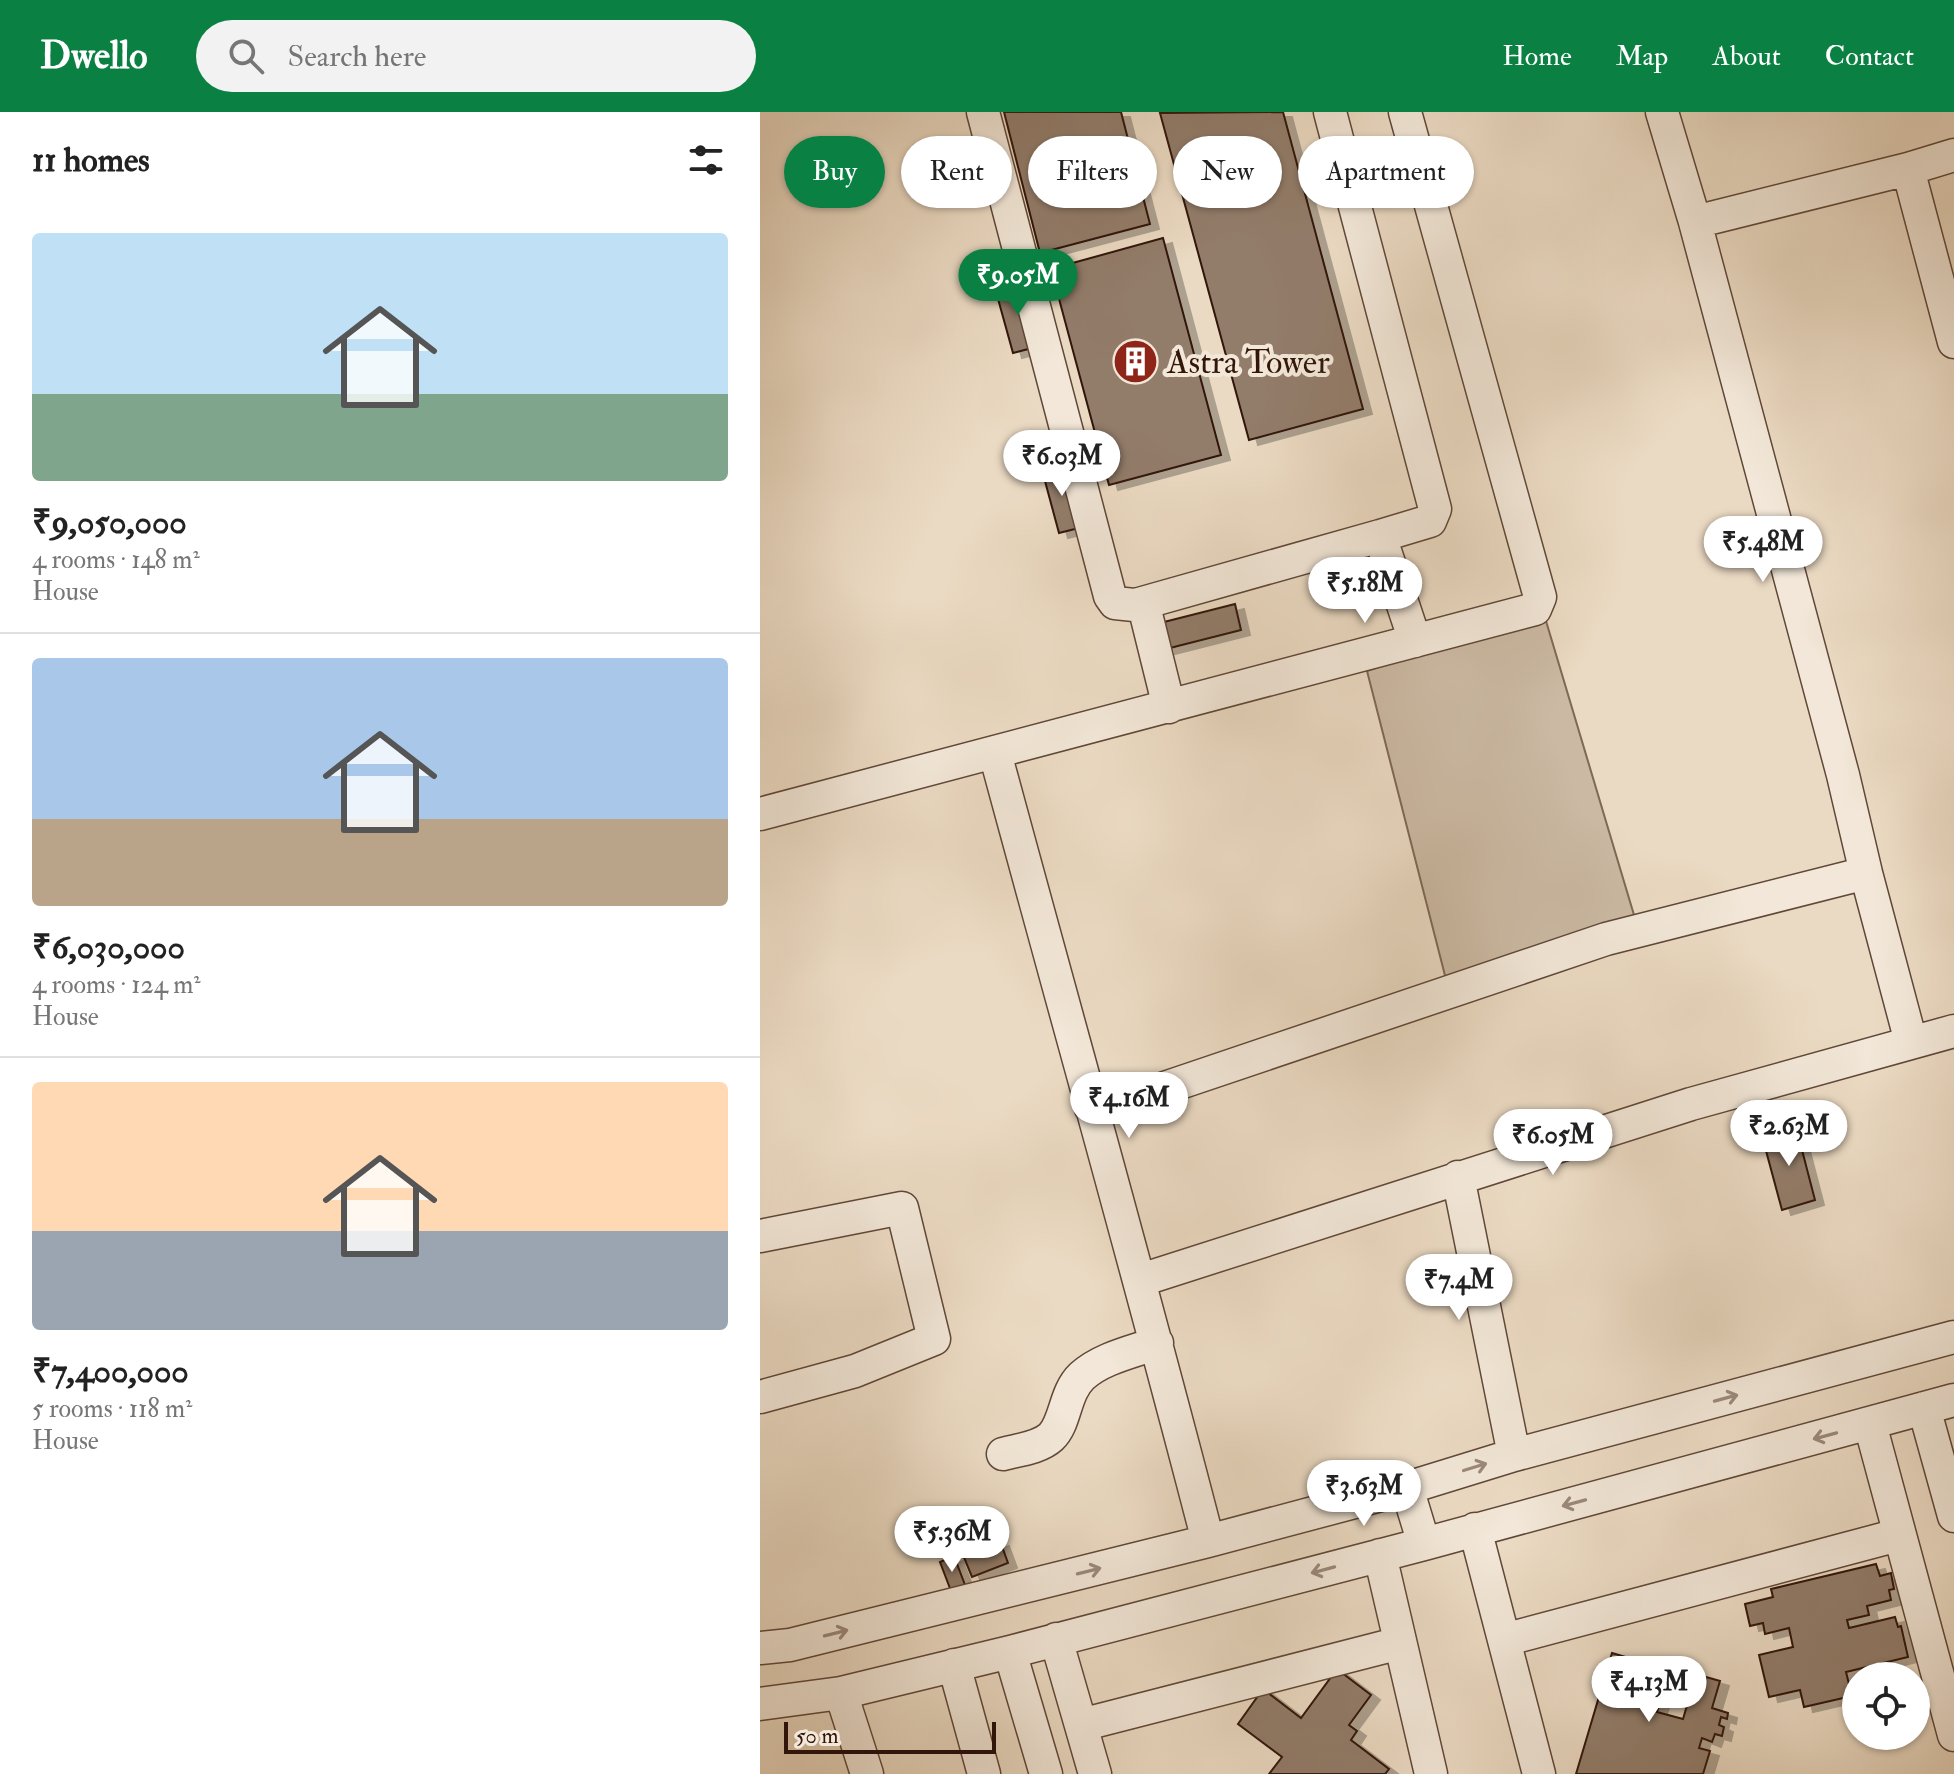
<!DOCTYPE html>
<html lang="en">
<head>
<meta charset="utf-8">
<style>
	:root { --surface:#fff; --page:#f2f2f2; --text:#222; --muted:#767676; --line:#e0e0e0; --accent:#0b8043 }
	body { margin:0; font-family:"IM FELL Double Pica",serif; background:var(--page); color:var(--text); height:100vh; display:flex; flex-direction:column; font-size:30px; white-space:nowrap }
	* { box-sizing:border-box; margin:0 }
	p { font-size:26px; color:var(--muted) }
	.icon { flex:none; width:44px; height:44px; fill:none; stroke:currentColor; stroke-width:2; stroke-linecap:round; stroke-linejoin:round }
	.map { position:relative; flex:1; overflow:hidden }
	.side { display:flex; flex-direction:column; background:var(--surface); width:760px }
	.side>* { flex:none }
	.guide { position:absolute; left:24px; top:24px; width:760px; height:72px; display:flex; gap:16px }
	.buttons { position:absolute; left:1082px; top:1550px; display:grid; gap:16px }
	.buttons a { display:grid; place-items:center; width:88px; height:88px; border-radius:50%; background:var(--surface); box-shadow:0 2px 6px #0004; font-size:40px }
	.scale { position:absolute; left:24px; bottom:20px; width:212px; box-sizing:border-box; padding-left:8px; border:4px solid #311609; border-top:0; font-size:22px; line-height:28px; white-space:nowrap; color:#311609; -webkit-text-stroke:6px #f2e7d8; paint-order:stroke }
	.price { position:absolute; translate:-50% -68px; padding:0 18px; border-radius:28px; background:#fff; color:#222; font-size:26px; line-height:52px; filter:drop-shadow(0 2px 4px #0008) }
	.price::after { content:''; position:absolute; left:50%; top:48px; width:24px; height:18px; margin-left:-12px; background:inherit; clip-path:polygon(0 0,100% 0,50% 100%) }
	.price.active { background:var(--accent); color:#fff }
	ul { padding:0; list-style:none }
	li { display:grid; align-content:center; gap:16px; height:424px; padding:0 32px }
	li+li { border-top:2px solid var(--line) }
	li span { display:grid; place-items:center; height:248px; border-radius:8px; color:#555 }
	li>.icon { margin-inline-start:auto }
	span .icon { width:144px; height:144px; fill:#fffc; stroke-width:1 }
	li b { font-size:34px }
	h2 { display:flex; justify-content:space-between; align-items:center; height:96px; padding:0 32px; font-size:34px }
	.pill { padding:0 28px; border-radius:36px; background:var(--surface); box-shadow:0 2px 6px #0004; font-size:28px; line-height:72px }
	.pill.active { background:var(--accent); color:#fff }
	header { display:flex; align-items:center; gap:48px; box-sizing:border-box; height:112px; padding:0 40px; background:var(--accent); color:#fff }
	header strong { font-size:38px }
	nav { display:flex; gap:44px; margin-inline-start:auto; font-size:28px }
	.search { width:560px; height:72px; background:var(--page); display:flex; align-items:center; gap:20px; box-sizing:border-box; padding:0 28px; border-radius:44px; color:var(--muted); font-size:30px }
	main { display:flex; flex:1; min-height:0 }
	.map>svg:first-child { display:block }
	.green { fill:#cbb9a3; stroke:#7e6856; stroke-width:2 }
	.building { fill:#927c6a; stroke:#311609; stroke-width:2; filter:url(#shadow) }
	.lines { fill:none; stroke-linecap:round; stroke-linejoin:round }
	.minor-casing { stroke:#604738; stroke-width:35 }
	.minor { stroke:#f2e7d8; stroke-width:32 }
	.oneway { stroke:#9b897b }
	.labels { text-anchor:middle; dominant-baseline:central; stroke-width:8; stroke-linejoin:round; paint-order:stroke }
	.poi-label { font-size:34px; fill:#311609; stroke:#f2e7d8; text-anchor:start }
</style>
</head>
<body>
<header>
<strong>Dwello</strong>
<div class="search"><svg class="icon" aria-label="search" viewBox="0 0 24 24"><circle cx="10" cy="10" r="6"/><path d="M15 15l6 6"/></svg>Search here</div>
<nav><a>Home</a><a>Map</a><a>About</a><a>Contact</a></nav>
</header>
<main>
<section class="side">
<h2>11 homes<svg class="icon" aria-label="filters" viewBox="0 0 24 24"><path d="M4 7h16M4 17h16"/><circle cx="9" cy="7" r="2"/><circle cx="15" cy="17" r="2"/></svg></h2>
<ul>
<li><span style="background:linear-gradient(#bfe0f5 65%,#7fa58c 0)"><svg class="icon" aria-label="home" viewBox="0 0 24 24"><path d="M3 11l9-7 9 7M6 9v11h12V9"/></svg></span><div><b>₹9,050,000</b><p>4 rooms · 148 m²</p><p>House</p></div></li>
<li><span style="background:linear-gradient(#a9c7e8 65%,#b9a48a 0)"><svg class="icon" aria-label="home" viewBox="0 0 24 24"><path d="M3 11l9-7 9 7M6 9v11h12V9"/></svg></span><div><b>₹6,030,000</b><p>4 rooms · 124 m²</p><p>House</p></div></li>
<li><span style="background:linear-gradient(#ffd9b3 60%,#9aa5b1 0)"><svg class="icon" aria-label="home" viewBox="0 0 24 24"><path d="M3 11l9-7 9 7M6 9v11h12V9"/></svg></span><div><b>₹7,400,000</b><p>5 rooms · 118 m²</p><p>House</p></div></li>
</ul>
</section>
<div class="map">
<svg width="1194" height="1662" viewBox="0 0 1194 1662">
	<defs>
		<filter id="shadow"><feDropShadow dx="9" dy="5" stdDeviation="0" flood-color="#0004"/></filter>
	</defs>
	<rect width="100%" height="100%" fill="#ebdac3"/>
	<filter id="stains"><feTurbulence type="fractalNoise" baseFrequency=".0025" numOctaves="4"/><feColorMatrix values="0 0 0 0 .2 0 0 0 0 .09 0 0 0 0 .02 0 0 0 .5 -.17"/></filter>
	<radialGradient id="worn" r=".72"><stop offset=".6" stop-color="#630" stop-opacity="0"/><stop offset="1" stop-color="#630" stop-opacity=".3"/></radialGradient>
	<path class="green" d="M 783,499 L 883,833 L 690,883 L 607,559 Z"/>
	<path class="building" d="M 244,0 L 361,0 L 390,112 L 280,141 Z
		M 523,0 L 603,297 L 489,328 L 400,1 Z
		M 403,126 L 461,343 L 349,373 L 291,157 Z
		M 262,169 L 280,234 L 253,241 L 235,176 Z
		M 306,352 L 323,415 L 299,421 L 282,358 Z
		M 475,492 L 481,518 L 406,537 L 400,511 Z
		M 1036,1015 L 1055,1088 L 1022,1098 L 1002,1024 Z
		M 240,1429 L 248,1451 L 212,1465 L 203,1443 Z
		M 194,1444 L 205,1473 L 191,1479 L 180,1450 Z
		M 1116,1452 L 1120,1464 L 1131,1461 L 1134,1477 L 1129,1478 L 1131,1488 L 1107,1494 L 1109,1503 L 1087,1508 L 1089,1516 L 1135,1505 L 1138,1515 L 1141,1514 L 1148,1545 L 1086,1560 L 1092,1584 L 1044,1595 L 1040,1578 L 1009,1585 L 999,1543 L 1033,1535 L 1029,1516 L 1005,1522 L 1003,1511 L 990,1514 L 985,1492 L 1013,1485 L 1011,1477 Z
		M 852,1541 L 916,1560 L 907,1590 L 901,1588 L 897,1600 L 923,1607 L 935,1566 L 945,1568 L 946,1565 L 960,1569 L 952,1596 L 968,1601 L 967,1607 L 961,1605 L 959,1613 L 964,1615 L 962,1624 L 955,1622 L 952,1630 L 942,1626 L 939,1636 L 950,1639 L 943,1662 L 816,1662 Z
		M 577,1557 L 611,1583 L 589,1613 L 597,1619 L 591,1628 L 629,1657 L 625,1662 L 509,1662 L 522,1645 L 478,1612 L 503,1577 L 541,1606 Z"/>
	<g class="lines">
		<defs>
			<path id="minor" d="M 223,0 L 350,484 L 355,491 L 384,494 L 409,595
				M 570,0 L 675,397 L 670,409 L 620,424 L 655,529
				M 902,0 L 935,110 L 1083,663 L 1106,761 L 1151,930
				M 1148,57 L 1194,230
				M 935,110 L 1148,57 L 1194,43
				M 379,492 L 620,424
				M 235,641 C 306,904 380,1165 448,1429
				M 0,702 L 775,497 L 780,485 L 645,0
				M 331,996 L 378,985 L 846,827 L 1106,761
				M 698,1065 L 754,1343
				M 0,1124 L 142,1096 L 174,1227 L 95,1259 L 0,1285
				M 381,1168 L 931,992 L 1194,919
				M 1164,1296 L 1194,1404
				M 1110,1312 L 1194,1623
				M 243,1342 C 258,1338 279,1336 291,1325 C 306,1311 304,1281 322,1264 C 342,1246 372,1240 397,1231
				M 647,1376 L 664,1432
				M 715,1417 L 779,1662
				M 620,1443 L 671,1662
				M 296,1527 L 335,1662
				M 744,1528 L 1138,1423
				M 0,1536 L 30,1533 L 448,1429 L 647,1376 L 754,1343 L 1194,1225
				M 250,1540 L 286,1662
				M 194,1553 L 224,1662
				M 81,1581 L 107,1662
				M 0,1592 L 81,1581 L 250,1540 L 664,1432 L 1194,1288
				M 321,1613 L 640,1531"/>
		</defs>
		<use href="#minor" class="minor-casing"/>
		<use href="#minor" class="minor"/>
	</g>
	<defs><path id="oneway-shaft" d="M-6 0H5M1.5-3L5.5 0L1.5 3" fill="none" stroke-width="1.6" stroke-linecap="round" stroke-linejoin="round" transform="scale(2)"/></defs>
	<g class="oneway">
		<use href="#oneway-shaft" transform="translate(966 1286) rotate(-15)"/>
		<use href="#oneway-shaft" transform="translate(1065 1324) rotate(165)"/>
		<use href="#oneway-shaft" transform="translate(715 1355) rotate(-17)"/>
		<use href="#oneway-shaft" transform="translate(814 1391) rotate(165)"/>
		<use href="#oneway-shaft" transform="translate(563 1458) rotate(165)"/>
		<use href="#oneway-shaft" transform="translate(329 1459) rotate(-14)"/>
		<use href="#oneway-shaft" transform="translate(76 1521) rotate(-14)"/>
	</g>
	<defs>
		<symbol id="building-disc" viewBox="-11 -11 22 22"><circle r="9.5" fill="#8f2418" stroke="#f2e7d8"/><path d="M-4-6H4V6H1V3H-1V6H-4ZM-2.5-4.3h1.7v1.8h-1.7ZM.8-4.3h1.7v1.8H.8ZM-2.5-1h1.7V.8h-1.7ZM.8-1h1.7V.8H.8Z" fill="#fff"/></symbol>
	</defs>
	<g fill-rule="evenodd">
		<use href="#building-disc" x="350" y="224" width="51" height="51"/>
	</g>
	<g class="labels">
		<g class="poi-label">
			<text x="407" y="250">Astra Tower</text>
		</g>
	</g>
	<rect width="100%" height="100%" filter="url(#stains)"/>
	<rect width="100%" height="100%" fill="url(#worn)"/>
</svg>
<div class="buttons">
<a><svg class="icon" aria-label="locate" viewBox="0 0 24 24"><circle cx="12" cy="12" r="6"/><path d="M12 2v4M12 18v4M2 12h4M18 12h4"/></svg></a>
</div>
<div class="scale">50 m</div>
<b class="price active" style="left:258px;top:205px">₹9.05M</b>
<b class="price" style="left:302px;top:386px">₹6.03M</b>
<b class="price" style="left:1003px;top:472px">₹5.48M</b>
<b class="price" style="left:605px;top:513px">₹5.18M</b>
<b class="price" style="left:369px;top:1028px">₹4.16M</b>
<b class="price" style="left:1029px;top:1056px">₹2.63M</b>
<b class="price" style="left:793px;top:1065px">₹6.05M</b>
<b class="price" style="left:699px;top:1210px">₹7.4M</b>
<b class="price" style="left:604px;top:1416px">₹3.63M</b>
<b class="price" style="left:192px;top:1462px">₹5.36M</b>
<b class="price" style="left:889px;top:1612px">₹4.13M</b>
<div class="guide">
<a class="pill active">Buy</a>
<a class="pill">Rent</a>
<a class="pill">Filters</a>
<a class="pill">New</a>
<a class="pill">Apartment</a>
</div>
</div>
</main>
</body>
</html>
